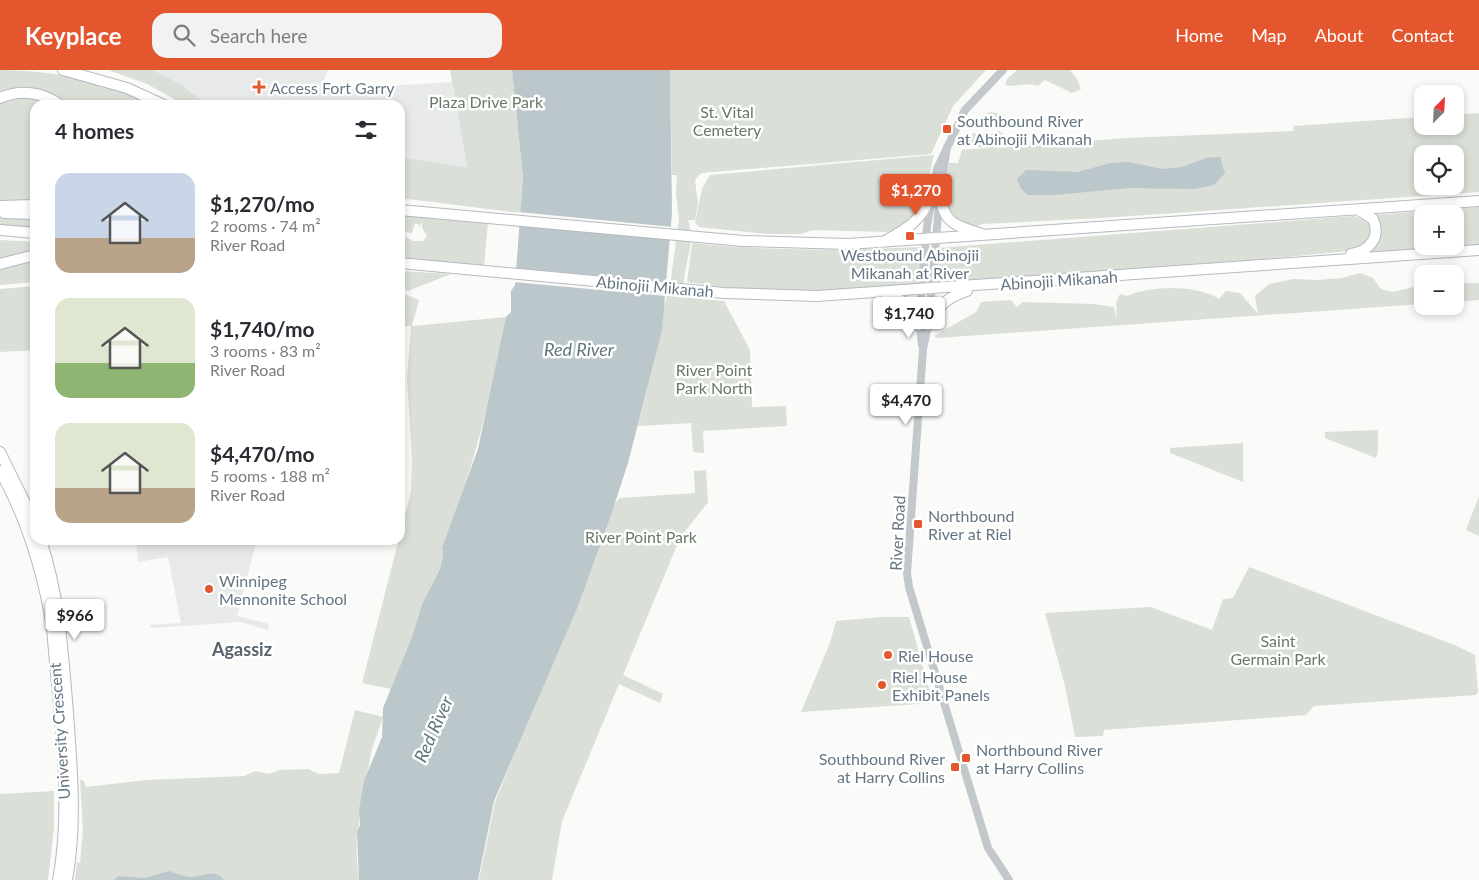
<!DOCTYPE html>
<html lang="en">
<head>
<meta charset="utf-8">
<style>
	:root { --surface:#fff; --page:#f2f2f3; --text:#2b2b33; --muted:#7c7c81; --accent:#e4572e }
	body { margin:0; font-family:Lato,sans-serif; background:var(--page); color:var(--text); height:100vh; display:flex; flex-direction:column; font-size:19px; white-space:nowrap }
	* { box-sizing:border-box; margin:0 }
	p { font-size:16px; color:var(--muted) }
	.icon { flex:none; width:28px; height:28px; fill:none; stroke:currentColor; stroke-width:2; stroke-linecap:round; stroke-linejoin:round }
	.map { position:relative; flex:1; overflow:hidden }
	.side { position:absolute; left:30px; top:30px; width:375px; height:445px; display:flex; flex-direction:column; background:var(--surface); border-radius:15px; box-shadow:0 2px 8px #0003 }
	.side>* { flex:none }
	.needle { width:32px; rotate:24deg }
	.tools { position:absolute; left:1414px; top:15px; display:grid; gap:10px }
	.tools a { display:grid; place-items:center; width:50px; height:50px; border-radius:10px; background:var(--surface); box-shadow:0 2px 8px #0003; font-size:25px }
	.price { position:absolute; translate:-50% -42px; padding:0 11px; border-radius:5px; background:#fff; color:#222; font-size:16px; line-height:32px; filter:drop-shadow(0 1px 2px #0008) }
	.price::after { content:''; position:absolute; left:50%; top:30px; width:15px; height:11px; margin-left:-8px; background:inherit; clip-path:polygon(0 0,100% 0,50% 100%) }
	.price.active { background:var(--accent); color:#fff }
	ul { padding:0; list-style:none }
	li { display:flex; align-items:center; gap:15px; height:125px; padding:0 25px }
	li span { display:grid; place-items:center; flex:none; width:140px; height:100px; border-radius:15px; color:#555 }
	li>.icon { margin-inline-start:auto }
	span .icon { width:60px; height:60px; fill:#fffc; stroke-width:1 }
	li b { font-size:21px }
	h2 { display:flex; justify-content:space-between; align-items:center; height:60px; padding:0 25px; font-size:21px }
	header { display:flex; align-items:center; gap:30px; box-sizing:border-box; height:70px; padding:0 25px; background:var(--accent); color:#fff }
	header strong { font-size:24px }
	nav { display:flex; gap:28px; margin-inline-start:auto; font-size:18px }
	.search { width:350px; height:45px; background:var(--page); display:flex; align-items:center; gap:12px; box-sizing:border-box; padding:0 18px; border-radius:15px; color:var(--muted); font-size:19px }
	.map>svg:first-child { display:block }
	.built { fill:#e8e9e9 }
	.green { fill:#dadfd7; fill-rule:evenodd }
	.water { fill:#bbc7cb }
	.pier { fill:#fafaf8 }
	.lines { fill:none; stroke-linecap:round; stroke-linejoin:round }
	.major-casing { stroke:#b5babe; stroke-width:12 }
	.minor { stroke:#c3c8cc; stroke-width:8 }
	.major { stroke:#fff; stroke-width:10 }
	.poi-dot { fill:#e4572e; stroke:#fff; stroke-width:2 }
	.labels { text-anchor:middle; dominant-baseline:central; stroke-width:5; stroke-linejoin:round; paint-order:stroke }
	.poi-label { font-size:16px; fill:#657683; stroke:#fff; text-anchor:start }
	.park-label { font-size:16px; fill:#687a64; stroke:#fff }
	.street-label { font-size:16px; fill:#657683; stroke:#fff }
	.water-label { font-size:18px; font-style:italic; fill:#60757c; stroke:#fff }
	.neighbourhood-label { font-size:18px; font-weight:bold; fill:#57646e; stroke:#fff }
</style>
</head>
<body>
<header>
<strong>Keyplace</strong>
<div class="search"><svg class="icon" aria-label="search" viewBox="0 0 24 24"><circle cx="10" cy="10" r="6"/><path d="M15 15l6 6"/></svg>Search here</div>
<nav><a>Home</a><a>Map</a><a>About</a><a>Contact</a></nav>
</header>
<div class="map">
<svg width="1479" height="810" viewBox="0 0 1479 810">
	<rect width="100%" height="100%" fill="#fafaf8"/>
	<path class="built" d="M 153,0 L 328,0 L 323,12 L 338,19 L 452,12 L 467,97 L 400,87 L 400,35 L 207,35 L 180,14 Z
		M 136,470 L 257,470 L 237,546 L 269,554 L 268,560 L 240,552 L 151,558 L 150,555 L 181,553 L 168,487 L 138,492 Z"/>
	<path class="green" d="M 0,0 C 51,0 105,11 151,35 L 65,35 L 58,30 L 0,25 Z
		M 108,0 L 153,0 L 180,14 L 207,35 L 185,35 L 147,14 Z
		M 450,0 L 512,0 L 523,108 L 521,143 L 400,128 L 400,87 L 467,97 Z
		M 670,0 L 986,0 L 953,36 L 931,84 L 701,103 L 695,110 L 698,134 L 695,150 L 688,150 C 697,173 680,203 684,227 L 724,231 L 750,280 L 752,337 L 786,336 L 787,356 L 703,361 L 704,383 L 693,382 L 691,353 L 638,356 L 662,261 L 663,240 L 670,216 L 679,149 L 676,124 L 677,105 L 672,105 Z
		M 1017,0 L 1070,0 L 1076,7 L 1081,19 L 1072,23 L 1045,10 L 1038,16 C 1026,11 1017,18 1005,15 L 1007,9 Z
		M 21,27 L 41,30 L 52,35 L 35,35 L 35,130 L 0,131 L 0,33 Z
		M 990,42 L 1003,44 L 1006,48 L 995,53 L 985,54 L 983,45 Z
		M 1479,43 L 1479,122 L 1102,148 L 982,154 L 974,157 L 954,151 L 943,128 L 949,93 L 958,93 L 962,80 L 988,78 L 975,77 L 964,71 L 974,63 L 983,67 L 998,61 L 1003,63 L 1003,71 L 996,78 L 1127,68 L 1293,61 L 1294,56 L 1422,47 L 1422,56 L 1455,56 L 1455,45 ZM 1422,84 L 1455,84 L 1455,116 L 1422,116 Z
		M 934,85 C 926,115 923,155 887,162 L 813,160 L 801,164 L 767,164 L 699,157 L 695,153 L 702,119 L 710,105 Z
		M 1479,137 L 1479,177 L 1368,183 C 1382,172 1377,160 1374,145 ZM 1422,144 L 1455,144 L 1455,176 L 1422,176 Z
		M 400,144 L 488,153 L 484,196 L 400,189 L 400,164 L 413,171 L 423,171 L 427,166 L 422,158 L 422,151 L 419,158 L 419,154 L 415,154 L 412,163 L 400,161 Z
		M 0,146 L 35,147 L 35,159 L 0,156 Z
		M 1353,146 C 1377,152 1373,165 1360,180 L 1104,204 L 936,215 L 937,178 Z
		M 0,170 L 35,172 L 35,182 L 0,191 Z
		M 692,173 C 769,181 845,181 921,177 L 919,215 L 828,220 L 744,220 L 687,212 Z
		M 35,190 L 35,212 L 0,215 L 0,198 Z
		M 400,201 L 451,204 L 408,221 L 400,218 Z
		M 1360,203 L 1373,208 L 1381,219 L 1393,222 L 1422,215 L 1422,234 L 937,268 L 934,266 L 976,242 L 981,232 L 1011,230 L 1017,237 L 1023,232 L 1094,234 L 1114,237 L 1117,250 L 1116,232 L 1120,224 L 1128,226 C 1150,215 1198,215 1219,229 L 1226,221 L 1240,223 L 1258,244 L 1255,226 L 1269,214 L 1293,209 L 1317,210 L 1342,208 Z
		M 1455,213 L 1479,213 L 1479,230 L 1455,232 Z
		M 35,216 L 35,280 L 0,282 L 0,219 Z
		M 400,222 L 419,230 L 412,256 L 506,247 C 491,326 473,403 442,478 L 443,485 L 440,499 L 422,534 L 412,567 L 391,619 L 362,613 L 411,422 L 412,388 L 407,309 L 411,256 L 400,256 Z
		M 1378,360 L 1378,382 L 1376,388 L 1325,368 L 1325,362 Z
		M 1243,373 L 1243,412 L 1170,383 L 1170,378 Z
		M 706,400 L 708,432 L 680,468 L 623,605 L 663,624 L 660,633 L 619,614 L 562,751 L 552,810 L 479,810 L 495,732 L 615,433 L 620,428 L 695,423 L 694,401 Z
		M 1479,426 L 1479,466 L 1466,460 Z
		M 1249,497 L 1457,576 L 1475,585 L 1478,622 L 1476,625 L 1314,636 L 1306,645 L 1104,660 L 1103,666 L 1075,667 L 1065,616 L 1045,543 L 1151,537 L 1212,560 L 1223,529 L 1233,528 Z
		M 882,547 L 909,547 L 933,633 L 801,642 L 830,573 L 836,551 Z
		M 355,640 L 383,647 L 372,679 L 359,747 C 360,754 358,757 357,764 C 356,779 357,795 359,810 L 75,810 L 77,792 L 80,793 L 83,760 L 80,710 L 84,711 L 86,717 L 146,710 L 244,706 L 255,701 L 269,704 L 279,700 L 308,699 L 319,704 L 339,703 Z
		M 54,721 L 54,758 L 48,810 L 0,810 L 0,724 Z"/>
	<path class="water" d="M 512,0 L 670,0 L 672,142 L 662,261 L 628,393 L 612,442 L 578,536 L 494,731 L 478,810 L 359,810 L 357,762 L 360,755 L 359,740 L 364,711 L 382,667 L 383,638 L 412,567 L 422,534 L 440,499 L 443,485 L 442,478 L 478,379 L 506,247 L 511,242 L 511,221 L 515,215 L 523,108 Z
		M 1220,87 L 1225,103 L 1214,115 L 1195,119 L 1130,118 L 1054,125 L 1028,125 L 1021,119 L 1017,109 L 1026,100 L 1078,102 L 1110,93 L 1129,92 L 1162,99 L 1182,97 L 1206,88 Z
		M 169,801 C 175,803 183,806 189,807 C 203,808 212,797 224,810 L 114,810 L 118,806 L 145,808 Z"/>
	<path class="pier" d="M 518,142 L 673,157 L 672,169 L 518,155 Z
		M 513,198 L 668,212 L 667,226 L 513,212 Z"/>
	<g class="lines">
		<defs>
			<path id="major" d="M 63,0 L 127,18 L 164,35
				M 0,28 C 20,19 43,22 60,35
				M 940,123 C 943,154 956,156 982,164
				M 0,136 L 35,135
				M 400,140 L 743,171 L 848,174 L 1479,131
				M 4,143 L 35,144
				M 0,160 L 35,163
				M 885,171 C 908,158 921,151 931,126
				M 1351,184 C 1370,181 1381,167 1373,149 L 1360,141
				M 400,193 L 724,223 L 817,226 L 1479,180
				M 0,194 L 35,185
				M 887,226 C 904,228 914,238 919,255
				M 928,255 C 937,237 947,227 967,221
				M 0,382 L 35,453
				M 0,401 C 27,449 43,503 52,557 C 58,637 73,732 58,810
				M 41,470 C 60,527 63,584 68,643 C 72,699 77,754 67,810"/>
		</defs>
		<use href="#major" class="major-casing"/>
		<path class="minor" d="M 947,77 L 940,123 L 929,250 L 923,279 L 907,503 L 909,517 L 988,778 L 1009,810
			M 922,275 L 919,251 L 927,156 L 937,99 L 965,40 L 1003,0"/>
		<use href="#major" class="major"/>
	</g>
	<g class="poi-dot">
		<path d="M256.5 9.5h5v5h5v5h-5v5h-5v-5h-5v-5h5z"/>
		<rect x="942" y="54" width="10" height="10" rx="2.5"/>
		<rect x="905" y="161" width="10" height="10" rx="2.5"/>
		<rect x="913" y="449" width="10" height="10" rx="2.5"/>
		<circle cx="209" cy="519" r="5"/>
		<circle cx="888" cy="585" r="5"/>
		<circle cx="882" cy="615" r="5"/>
		<rect x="961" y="683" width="10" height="10" rx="2.5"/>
		<rect x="950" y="692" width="10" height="10" rx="2.5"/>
	</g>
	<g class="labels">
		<g class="poi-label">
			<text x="270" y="17">Access Fort Garry</text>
			<text x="957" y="50">Southbound River<tspan x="957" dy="18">at Abinojii Mikanah</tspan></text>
			<text x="910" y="184" text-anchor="middle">Westbound Abinojii<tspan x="910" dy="18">Mikanah at River</tspan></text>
			<text x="928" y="445">Northbound<tspan x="928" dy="18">River at Riel</tspan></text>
			<text x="219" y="510">Winnipeg<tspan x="219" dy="18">Mennonite School</tspan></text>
			<text x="898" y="585">Riel House</text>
			<text x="892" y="606">Riel House<tspan x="892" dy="18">Exhibit Panels</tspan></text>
			<text x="976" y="679">Northbound River<tspan x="976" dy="18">at Harry Collins</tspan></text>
			<text x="945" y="688" text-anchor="end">Southbound River<tspan x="945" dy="18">at Harry Collins</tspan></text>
		</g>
		<g class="park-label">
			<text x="486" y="31">Plaza Drive Park</text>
			<text x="727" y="41">St. Vital<tspan x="727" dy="18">Cemetery</tspan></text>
			<text x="714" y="299">River Point<tspan x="714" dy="18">Park North</tspan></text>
			<text x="641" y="466">River Point Park</text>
			<text x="1278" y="570">Saint<tspan x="1278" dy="18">Germain Park</tspan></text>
		</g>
		<g class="street-label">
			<text transform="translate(1059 210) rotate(-4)">Abinojii Mikanah</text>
			<text transform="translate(655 216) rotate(5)">Abinojii Mikanah</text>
			<text transform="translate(897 463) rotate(-87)">River Road</text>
			<text transform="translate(59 661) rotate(-94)">University Crescent</text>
		</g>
		<g class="water-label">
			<text x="579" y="279">Red River</text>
			<text transform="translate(433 659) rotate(-66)">Red River</text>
		</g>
		<g class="neighbourhood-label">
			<text x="242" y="579">Agassiz</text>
		</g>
	</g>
</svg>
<div class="tools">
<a><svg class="needle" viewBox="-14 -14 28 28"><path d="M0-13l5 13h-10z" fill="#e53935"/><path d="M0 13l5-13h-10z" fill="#7c7c81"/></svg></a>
<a><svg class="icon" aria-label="locate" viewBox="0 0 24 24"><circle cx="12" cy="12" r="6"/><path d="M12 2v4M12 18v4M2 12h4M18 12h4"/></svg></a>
<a>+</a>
<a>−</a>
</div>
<b class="price active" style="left:916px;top:146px">$1,270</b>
<b class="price" style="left:909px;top:269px">$1,740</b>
<b class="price" style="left:906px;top:356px">$4,470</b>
<b class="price" style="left:75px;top:571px">$966</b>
<section class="side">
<h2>4 homes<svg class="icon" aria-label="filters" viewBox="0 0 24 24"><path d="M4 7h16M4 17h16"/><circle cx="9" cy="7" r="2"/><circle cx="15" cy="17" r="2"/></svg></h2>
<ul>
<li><span style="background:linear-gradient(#c9d6e8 65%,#b9a48a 0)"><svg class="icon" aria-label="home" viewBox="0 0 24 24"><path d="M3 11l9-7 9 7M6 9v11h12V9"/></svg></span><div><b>$1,270/mo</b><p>2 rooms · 74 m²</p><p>River Road</p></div></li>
<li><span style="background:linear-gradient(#dfe7d0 65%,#8fb573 0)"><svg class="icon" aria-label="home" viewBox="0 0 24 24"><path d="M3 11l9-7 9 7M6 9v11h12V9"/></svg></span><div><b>$1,740/mo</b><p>3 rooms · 83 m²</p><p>River Road</p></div></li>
<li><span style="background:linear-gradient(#dfe7d0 65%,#b9a48a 0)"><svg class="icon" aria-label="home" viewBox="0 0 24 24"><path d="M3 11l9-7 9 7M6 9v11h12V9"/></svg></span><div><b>$4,470/mo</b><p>5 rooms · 188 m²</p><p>River Road</p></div></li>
</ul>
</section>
</div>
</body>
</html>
